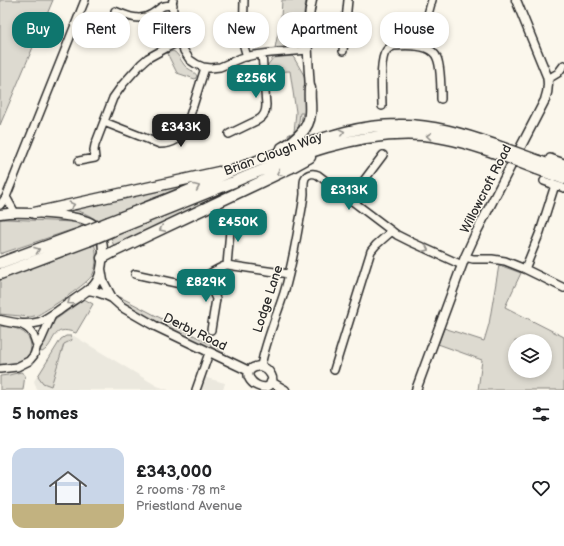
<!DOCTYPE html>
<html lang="en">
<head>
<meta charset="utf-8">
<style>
	:root { --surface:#fff; --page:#f6f6f6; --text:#202124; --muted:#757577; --accent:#0f766e }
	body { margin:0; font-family:"Balsamiq Sans",sans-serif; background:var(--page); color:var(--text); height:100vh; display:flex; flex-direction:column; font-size:15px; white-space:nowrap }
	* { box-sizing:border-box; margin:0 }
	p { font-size:13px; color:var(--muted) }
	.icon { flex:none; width:22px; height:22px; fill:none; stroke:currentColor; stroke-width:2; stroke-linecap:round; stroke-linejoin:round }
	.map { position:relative; height:390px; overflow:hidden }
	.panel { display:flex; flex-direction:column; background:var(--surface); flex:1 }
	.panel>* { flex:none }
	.top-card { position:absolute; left:12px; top:12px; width:540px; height:36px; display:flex; gap:8px }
	.tools { position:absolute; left:508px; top:334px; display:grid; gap:8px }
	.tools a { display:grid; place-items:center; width:44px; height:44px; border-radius:50%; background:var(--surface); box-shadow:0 2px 6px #0003; font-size:20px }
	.price { position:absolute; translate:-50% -34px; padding:0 9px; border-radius:8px; background:var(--accent); color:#fff; font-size:13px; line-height:26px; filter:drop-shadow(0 1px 2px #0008) }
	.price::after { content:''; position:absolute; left:50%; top:24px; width:12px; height:9px; margin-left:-6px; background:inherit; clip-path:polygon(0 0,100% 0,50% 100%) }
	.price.active { background:#222; color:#fff }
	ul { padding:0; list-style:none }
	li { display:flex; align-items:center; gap:12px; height:100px; padding:0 12px }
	li span { display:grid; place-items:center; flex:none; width:112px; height:80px; border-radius:12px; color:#555 }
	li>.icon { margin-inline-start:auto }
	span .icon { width:48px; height:48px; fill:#fffc; stroke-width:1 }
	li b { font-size:17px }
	h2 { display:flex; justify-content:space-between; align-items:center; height:48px; padding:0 12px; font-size:17px }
	.pill { padding:0 14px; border-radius:16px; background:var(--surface); box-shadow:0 2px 6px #0003; font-size:14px; line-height:36px }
	.pill.active { background:var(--accent); color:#fff }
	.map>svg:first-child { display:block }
	.built { fill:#ebe8de }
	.green { fill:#dddad0; stroke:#84827e; fill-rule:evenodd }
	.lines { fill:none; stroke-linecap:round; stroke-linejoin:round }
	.minor-casing { stroke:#2b2b2b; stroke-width:10 }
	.major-casing { stroke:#2b2b2b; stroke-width:11 }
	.highway-casing { stroke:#2b2b2b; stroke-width:13 }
	.minor { stroke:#fbf7ec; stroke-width:7 }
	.major { stroke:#fbf7ec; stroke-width:8 }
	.highway { stroke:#fbf7ec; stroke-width:10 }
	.highway-bridge-casing { stroke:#2b2b2b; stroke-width:13; stroke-linecap:butt }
	.highway-bridge { stroke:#fbf7ec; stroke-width:10 }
	.oneway { stroke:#93918c }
	.labels { text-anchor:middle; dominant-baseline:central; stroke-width:3; stroke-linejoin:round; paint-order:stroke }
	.street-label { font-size:13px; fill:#2b2b2b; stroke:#fbf7ec }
</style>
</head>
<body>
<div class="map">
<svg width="564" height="390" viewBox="0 0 564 390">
	<rect width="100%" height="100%" fill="#fbf7ec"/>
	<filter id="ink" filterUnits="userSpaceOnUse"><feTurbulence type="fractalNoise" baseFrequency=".025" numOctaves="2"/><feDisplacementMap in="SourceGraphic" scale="8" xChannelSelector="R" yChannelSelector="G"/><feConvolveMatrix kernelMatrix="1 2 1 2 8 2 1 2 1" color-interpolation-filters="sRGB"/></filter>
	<g filter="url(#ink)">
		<path class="built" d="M 66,336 L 74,336 L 157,386 L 169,390 L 37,390 L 34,381 L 61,339 Z
			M 203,377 L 225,383 L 223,390 L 199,390 Z"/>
		<path class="green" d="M 0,0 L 53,0 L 0,125 Z
			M 282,0 L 306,0 L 302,28 L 293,46 L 275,48 L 281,17 Z
			M 173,51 C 179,54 181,62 186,67 C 190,70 194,71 197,76 L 195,79 L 177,73 L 167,53 Z
			M 292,56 L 294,58 L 305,77 L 305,116 L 302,121 L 301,121 L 303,113 L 300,113 L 298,130 L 289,138 L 288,135 L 294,132 L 296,112 L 290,71 L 267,72 L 267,66 L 273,58 Z
			M 269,173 L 224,195 L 223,194 L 125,240 L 114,247 L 111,237 L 113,236 Z
			M 184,185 L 185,186 L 185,188 L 98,221 C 89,215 80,210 70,210 Z
			M 0,219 L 6,219 L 73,222 L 76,223 L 83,226 L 0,254 Z
			M 94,243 C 97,251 97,266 93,274 C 88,284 50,308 38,315 L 30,317 L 0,314 L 0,279 Z
			M 499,265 L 521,273 L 505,307 L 564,337 L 564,390 L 478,390 L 482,360 L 438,344 L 444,328 L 484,341 L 489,324 ZM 515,341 L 545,341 L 545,371 L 515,371 Z
			M 120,297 L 224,351 L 222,355 L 138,312 L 127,305 L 119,298 Z
			M 84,299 L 93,304 L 76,333 C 50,323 56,345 42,352 L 40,351 L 40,350 C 44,339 48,328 55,320 Z
			M 0,326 C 7,327 15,327 21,331 C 35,338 34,358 19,363 C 13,365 6,365 0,365 Z
			M 66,336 L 71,336 L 72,340 L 64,344 L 51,386 L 43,383 L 38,376 L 61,339 Z
			M 21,372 L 25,375 L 23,390 L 0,390 L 0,376 L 9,375 Z"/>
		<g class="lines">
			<defs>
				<path id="minor" d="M 173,0 L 172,4 L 173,11 L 184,51 L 190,60 L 196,64 L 203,67 L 211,68 L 220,67 L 241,58 L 254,55 L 271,53 L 308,50
					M 244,0 L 243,43 L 247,57
					M 115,11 C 127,16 140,22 152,14 C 163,7 158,6 173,5
					M 419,46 L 432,0
					M 343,51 L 348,0
					M 548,79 L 558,73 L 564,65
					M 382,106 C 382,94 379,60 386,51 C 388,48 391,47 394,46 C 407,45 432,44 437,58 C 441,67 441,89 441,99
					M 104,122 L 160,144 C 172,144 181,139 186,128 L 205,68
					M 229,134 L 258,120 C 264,117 266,112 266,105 L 262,54
					M 550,158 L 564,163
					M 79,161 L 95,158 L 94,150 L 95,145 L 113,98 L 123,84 L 141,64 L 148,58 L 168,47 L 181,41
					M 544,181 L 555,185
					M 6,197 L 15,213
					M 350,199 L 383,155
					M 0,205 L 6,197 L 85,0
					M 465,257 L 473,259 L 492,259 L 505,261 L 525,269 L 564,288
					M 227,265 L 231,219
					M 525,269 L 540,232 L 555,185 L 564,188
					M 135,274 L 185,285 C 200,282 212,270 227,265 L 289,274
					M 206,276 L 216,299 L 211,330
					M 20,324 C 33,330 33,334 37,346
					M 261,366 C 266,340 276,318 284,293 C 291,270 295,247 299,224 C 301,214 303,204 304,194 C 304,189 303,183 305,178 C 308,173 314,173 318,175 L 397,235 L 411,242 L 462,265
					M 0,369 L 17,367 L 29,361 L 34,355 L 37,346 L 41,340 L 52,315
					M 334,370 L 371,251 L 376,245 L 392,231
					M 196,390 L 209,353"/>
				<path id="major" d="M 310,88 C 308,59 305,29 312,0
					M 0,214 C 16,211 81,214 93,224 C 101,231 103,242 103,252 C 102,261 102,271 98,279 C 96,283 92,288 88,290 C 79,297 67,304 58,311 C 52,315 46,319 40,322 C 26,326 13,323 0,320
					M 101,269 L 103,281 L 112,298 L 122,307 L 155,326 L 249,371
					M 88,290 C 97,291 104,294 112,298
					M 260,366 C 268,368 279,381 267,387 C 253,390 237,369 260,366 Z
					M 271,382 L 285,390
					M 416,390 L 465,257 L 476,233 L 545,100 C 548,92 549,85 547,76 L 516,0"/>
				<path id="highway" d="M 282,148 C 295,141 309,129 310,114 C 311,105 309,97 310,88
					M 539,161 L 564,171
					M 537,169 L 564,179
					M 34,213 L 219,172
					M 109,222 C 139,210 170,199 199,186 C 221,176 243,166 266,158 C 276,154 285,151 295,148 C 329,136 361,125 398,125 C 431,124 464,134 495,145
					M 112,231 C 152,215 191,199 231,183 C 291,158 356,130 423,135 C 447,137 470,144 493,152
					M 102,258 L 115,251 L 290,168 L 310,157
					M 0,263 L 84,232
					M 0,274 L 88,241"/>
			</defs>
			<use href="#minor" class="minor-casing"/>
			<use href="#major" class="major-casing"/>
			<use href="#highway" class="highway-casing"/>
			<use href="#minor" class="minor"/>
			<use href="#major" class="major"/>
			<use href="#highway" class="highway"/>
			<defs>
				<path id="highway-bridge" d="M 495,145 L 539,161
					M 493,152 L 537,169
					M 84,232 L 109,222
					M 88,241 L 112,231"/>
			</defs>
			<use href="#highway-bridge" class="highway-bridge-casing"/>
			<use href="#highway-bridge" class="highway-bridge"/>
		</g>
		<defs><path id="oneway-chevron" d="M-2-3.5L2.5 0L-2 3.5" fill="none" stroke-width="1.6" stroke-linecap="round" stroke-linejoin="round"/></defs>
		<g class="oneway">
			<use href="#oneway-chevron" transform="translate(342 132) rotate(-14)"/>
			<use href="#oneway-chevron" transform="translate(429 136) rotate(-174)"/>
			<use href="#oneway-chevron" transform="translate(279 173) rotate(155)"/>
			<use href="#oneway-chevron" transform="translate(197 187) rotate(-23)"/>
			<use href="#oneway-chevron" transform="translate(72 205) rotate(-13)"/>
			<use href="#oneway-chevron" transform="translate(162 229) rotate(155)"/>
			<use href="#oneway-chevron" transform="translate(426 249) rotate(24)"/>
			<use href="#oneway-chevron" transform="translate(37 250) rotate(-21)"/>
			<use href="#oneway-chevron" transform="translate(70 302) rotate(145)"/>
		</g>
	</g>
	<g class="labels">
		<g class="street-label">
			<text transform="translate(273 154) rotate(-20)">Brian Clough Way</text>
			<text transform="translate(486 189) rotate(-63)">Willowcroft Road</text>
			<text transform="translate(268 299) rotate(-72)">Lodge Lane</text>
			<text transform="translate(195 332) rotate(26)">Derby Road</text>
		</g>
	</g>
</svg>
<div class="tools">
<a><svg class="icon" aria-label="layers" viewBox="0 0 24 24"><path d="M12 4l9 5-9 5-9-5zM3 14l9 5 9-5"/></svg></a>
</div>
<b class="price" style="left:256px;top:99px">£256K</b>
<b class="price active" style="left:181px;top:148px">£343K</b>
<b class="price" style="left:349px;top:211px">£313K</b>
<b class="price" style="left:238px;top:243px">£450K</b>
<b class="price" style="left:206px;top:303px">£829K</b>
<div class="top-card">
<a class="pill active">Buy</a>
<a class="pill">Rent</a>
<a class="pill">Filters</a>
<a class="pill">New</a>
<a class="pill">Apartment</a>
<a class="pill">House</a>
</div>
</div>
<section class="panel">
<h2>5 homes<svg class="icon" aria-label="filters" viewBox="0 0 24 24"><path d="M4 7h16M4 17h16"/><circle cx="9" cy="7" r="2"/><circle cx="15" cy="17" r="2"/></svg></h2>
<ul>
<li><span style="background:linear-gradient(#c9d6e8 70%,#c2b280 0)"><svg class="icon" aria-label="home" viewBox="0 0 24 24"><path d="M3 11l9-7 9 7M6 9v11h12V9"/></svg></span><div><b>£343,000</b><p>2 rooms · 78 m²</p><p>Priestland Avenue</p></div><svg class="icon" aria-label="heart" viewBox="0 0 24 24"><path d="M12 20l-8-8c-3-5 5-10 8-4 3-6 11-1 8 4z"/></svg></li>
</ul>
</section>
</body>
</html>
